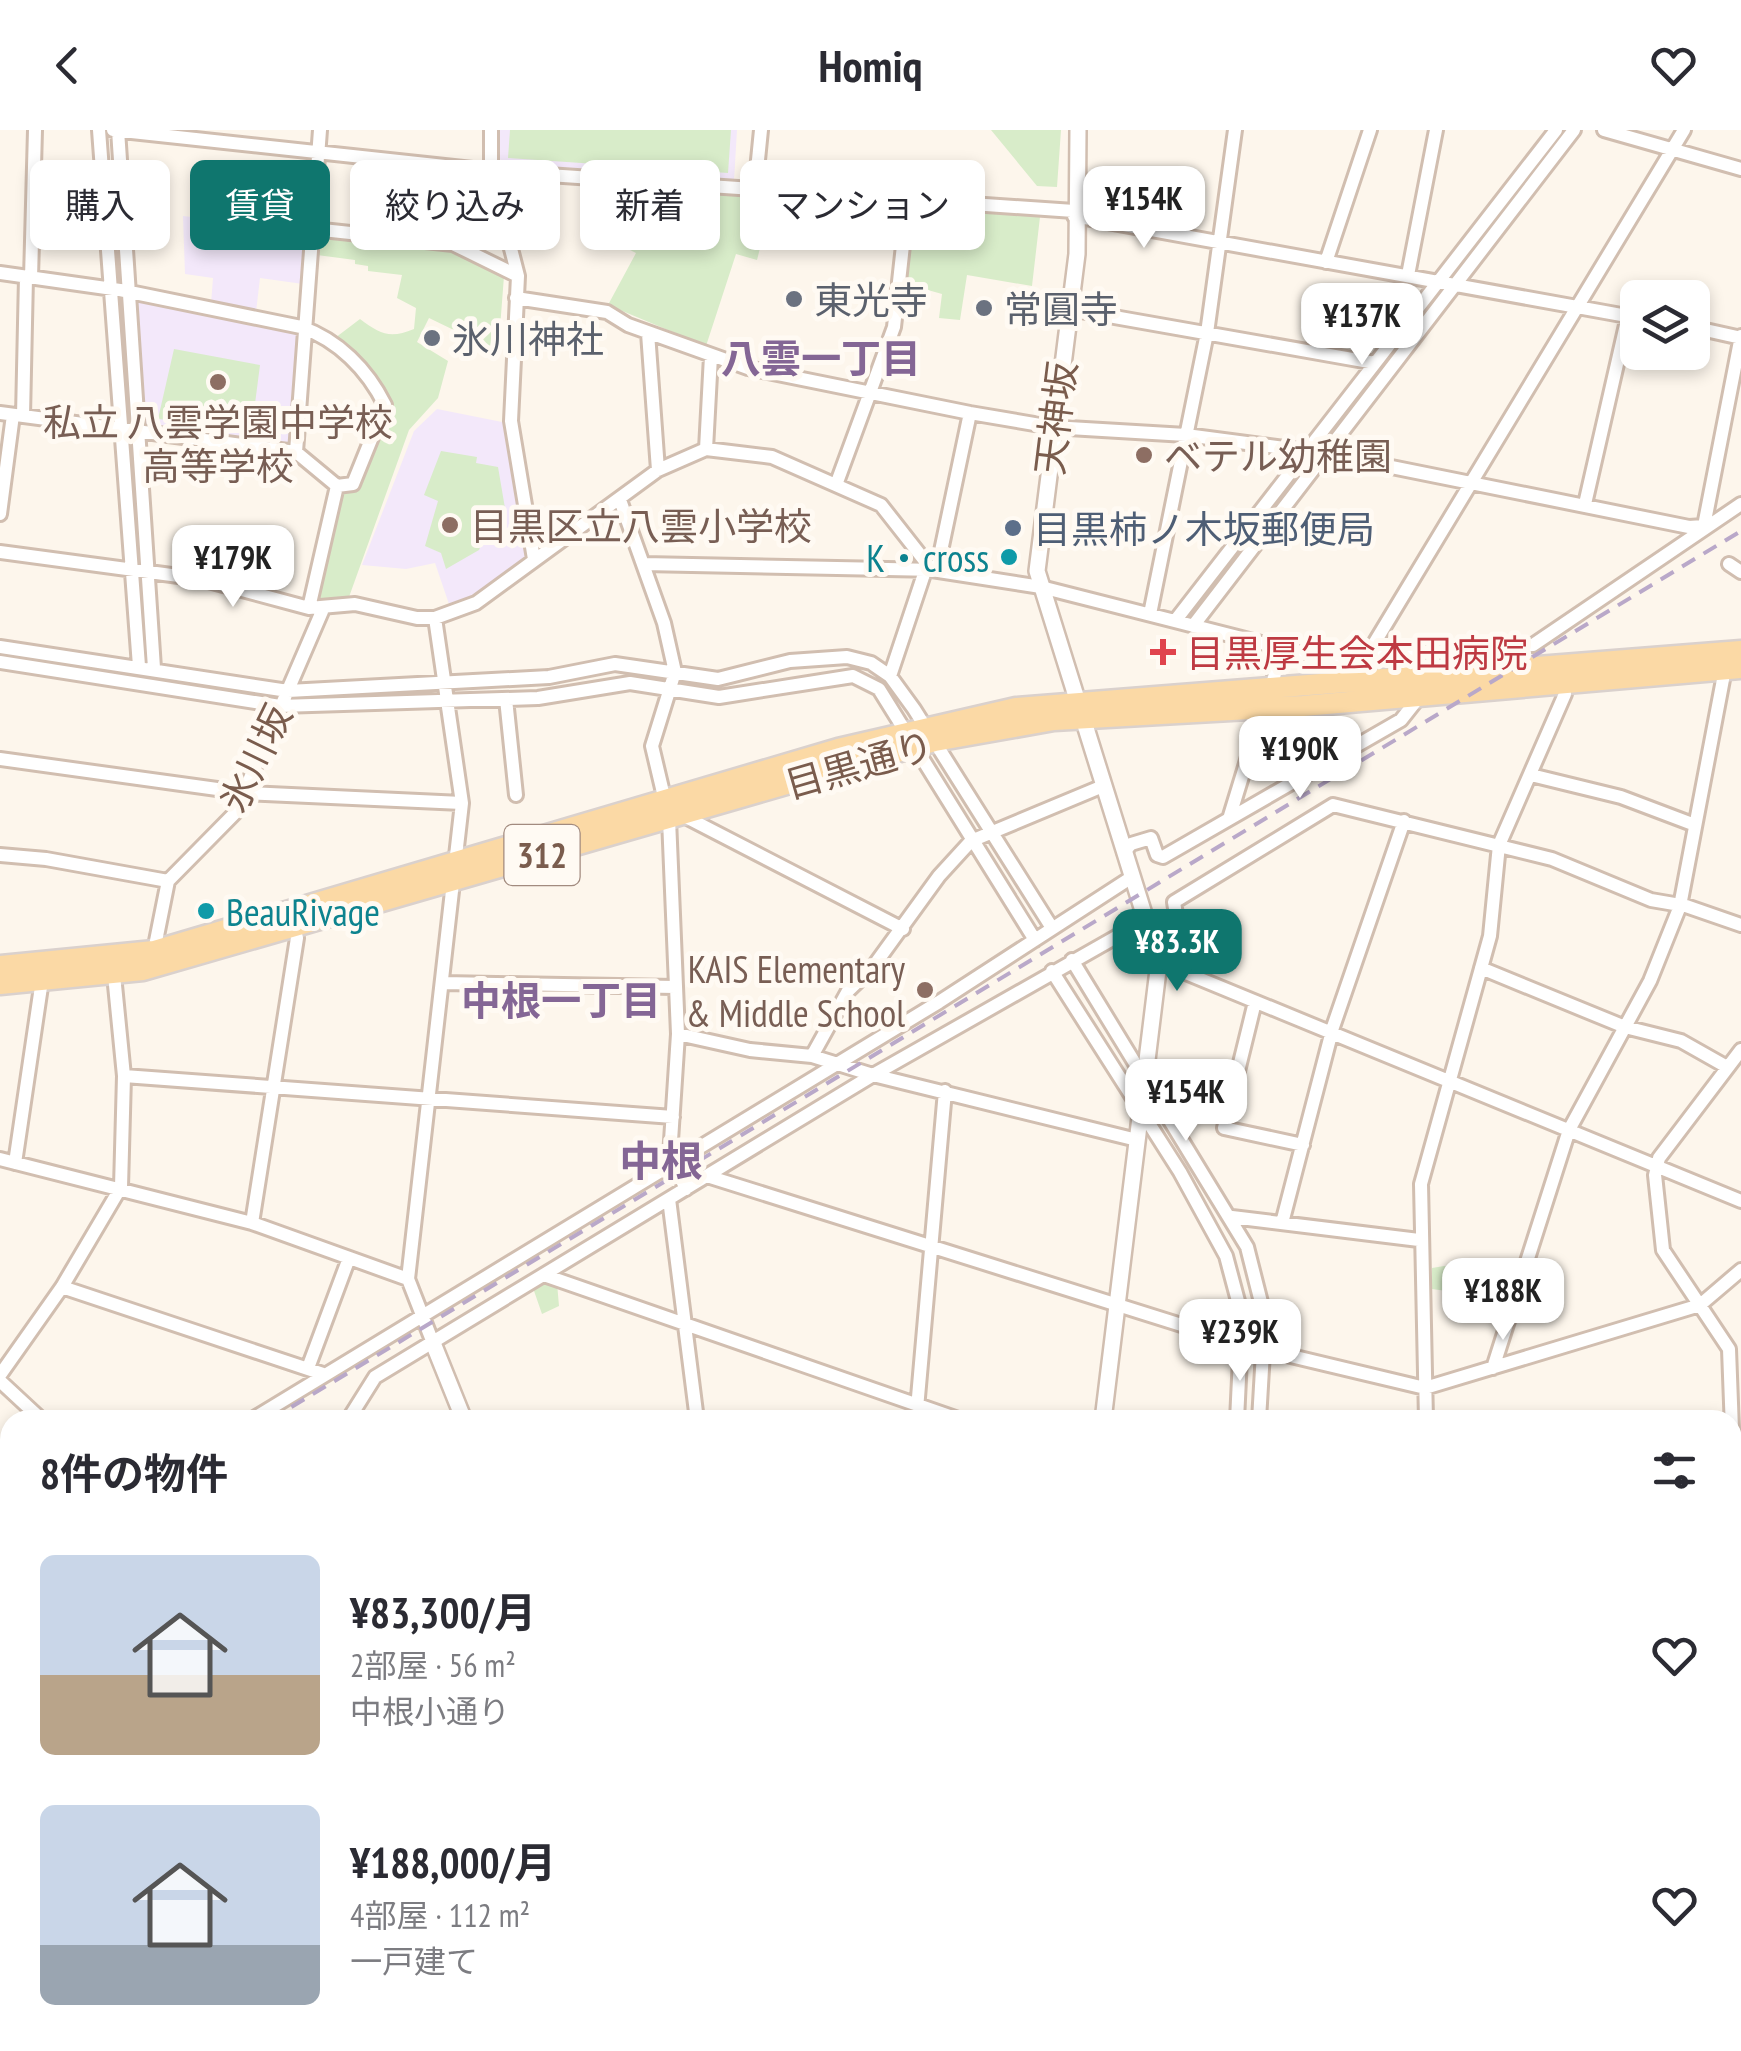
<!DOCTYPE html>
<html lang="ja">
<head>
<meta charset="utf-8">
<style>
	:root { --surface:#fff; --page:#f2f2f3; --text:#2b2b33; --muted:#7c7c81; --accent:#0f766e }
	body { margin:0; font-family:"PT Sans Narrow","Noto Sans JP",sans-serif; background:var(--page); color:var(--text); height:100vh; display:flex; flex-direction:column; font-size:38px; white-space:nowrap }
	* { box-sizing:border-box; margin:0 }
	p { font-size:32px; color:var(--muted) }
	.icon { flex:none; width:55px; height:55px; fill:none; stroke:currentColor; stroke-width:2; stroke-linecap:round; stroke-linejoin:round }
	.map { position:relative; flex:1; overflow:hidden }
	.details { position:absolute; left:0px; top:1280px; width:1742px; height:642px; display:flex; flex-direction:column; background:var(--surface); border-radius:30px 30px 0 0; box-shadow:0 5px 15px #0003 }
	.details>* { flex:none }
	.hud { position:absolute; left:30px; top:30px; width:1000px; height:90px; display:flex; gap:20px }
	.tools { position:absolute; left:1620px; top:150px; display:grid; gap:20px }
	.tools a { display:grid; place-items:center; width:90px; height:90px; border-radius:15px; background:var(--surface); box-shadow:0 5px 15px #0003; font-size:50px }
	.price { position:absolute; translate:-50% -85px; padding:0 22px; border-radius:20px; background:#fff; color:#222; font-size:32px; line-height:65px; filter:drop-shadow(0 2px 5px #0008) }
	.price::after { content:''; position:absolute; left:50%; top:60px; width:30px; height:22px; margin-left:-15px; background:inherit; clip-path:polygon(0 0,100% 0,50% 100%) }
	.price.active { background:var(--accent); color:#fff }
	ul { padding:0; list-style:none }
	li { display:flex; align-items:center; gap:30px; height:250px; padding:0 40px }
	li span { display:grid; place-items:center; flex:none; width:280px; height:200px; border-radius:15px; color:#555 }
	li>.icon { margin-inline-start:auto }
	span .icon { width:120px; height:120px; fill:#fffc; stroke-width:1 }
	li b { font-size:42px }
	h2 { display:flex; justify-content:space-between; align-items:center; height:120px; padding:0 40px; font-size:42px }
	.tag { padding:0 35px; border-radius:15px; background:var(--surface); box-shadow:0 5px 15px #0003; font-size:35px; line-height:90px }
	.tag.active { background:var(--accent); color:#fff }
	header { display:flex; justify-content:space-between; align-items:center; height:130px; padding:0 40px; background:var(--surface); font-size:45px; font-weight:700 }
	.map>svg:first-child { display:block }
	.education { fill:#f3e8fa }
	.green { fill:#d8ecc9 }
	.lines { fill:none; stroke-linecap:round; stroke-linejoin:round }
	.minor-casing { stroke:#d1beb0; stroke-width:18 }
	.tertiary-casing { stroke:#d1beb0; stroke-width:20 }
	.primary-casing { stroke:#dad1cd; stroke-width:25 }
	.minor { stroke:#fff; stroke-width:12 }
	.tertiary { stroke:#fff; stroke-width:15 }
	.primary { stroke:#fbd9a5; stroke-width:20 }
	.rail { stroke:#b9a8c9; stroke-width:4; stroke-dasharray:15 10; stroke-linecap:butt }
	.worship-dot { fill:#6b7280; stroke:#fffaf3; stroke-width:4 }
	.education-dot { fill:#8d6e63; stroke:#fffaf3; stroke-width:4 }
	.service-dot { fill:#5c6f8a; stroke:#fffaf3; stroke-width:4 }
	.culture-dot { fill:#0f9aa8; stroke:#fffaf3; stroke-width:4 }
	.health-dot { fill:#e0444e; stroke:#fffaf3; stroke-width:4 }
	.labels { text-anchor:middle; dominant-baseline:central; stroke-width:10; stroke-linejoin:round; paint-order:stroke }
	.shield { fill:#fffaf3; stroke:#a28b7f; stroke-width:2.5 }
	.shield-label { font-size:35px; font-weight:bold; fill:#7a5c4d }
	.worship-label { font-size:38px; fill:#5b616d; stroke:#fffaf3; text-anchor:start }
	.street-label { font-size:38px; fill:#7a5c4d; stroke:#fffaf3 }
	.education-label { font-size:38px; fill:#785e54; stroke:#fffaf3; text-anchor:start }
	.service-label { font-size:38px; fill:#4e5e75; stroke:#fffaf3; text-anchor:start }
	.culture-label { font-size:38px; fill:#0d838f; stroke:#fffaf3; text-anchor:end }
	.health-label { font-size:38px; fill:#be3a42; stroke:#fffaf3; text-anchor:start }
	.neighbourhood-label { font-size:40px; font-weight:bold; fill:#846695; stroke:#fffaf3 }
	.quarter-label { font-size:42px; font-weight:bold; fill:#846695; stroke:#fffaf3 }
</style>
</head>
<body>
<header><svg class="icon" aria-label="back" viewBox="0 0 24 24"><path d="M15 5l-7 7 7 7"/></svg>Homiq<svg class="icon" aria-label="heart" viewBox="0 0 24 24"><path d="M12 20l-8-8c-3-5 5-10 8-4 3-6 11-1 8 4z"/></svg></header>
<div class="map">
<svg width="1741" height="1921" viewBox="0 0 1741 1921">
	<rect width="100%" height="100%" fill="#fdf6ec"/>
	<path class="education" d="M 498,0 L 737,0 L 734,51 L 578,43 L 505,34 L 496,25 Z
		M 183,86 L 308,100 L 303,154 L 260,148 L 256,182 L 211,174 L 213,148 L 185,144 Z
		M 134,171 L 299,204 L 292,317 L 144,300 Z
		M 437,279 L 507,293 L 528,426 L 473,469 L 450,477 L 435,433 L 406,439 L 362,435 L 414,301 Z
		M 122,1912 L 185,1913 L 203,1921 L 118,1921 Z
		M 1040,1913 L 1184,1913 L 1183,1921 L 1055,1921 Z
		M 1209,1913 L 1310,1913 L 1310,1921 L 1208,1921 Z"/>
	<path class="green" d="M 510,0 L 731,0 L 728,43 L 508,28 Z
		M 991,0 L 1061,0 L 1057,57 L 1037,56 Z
		M 1560,0 L 1570,0 L 1451,150 L 1446,145 Z
		M 630,58 L 776,67 L 771,113 L 761,114 L 757,130 L 736,124 L 706,216 L 608,175 L 636,123 L 602,106 Z
		M 912,78 L 1040,87 L 1032,156 L 967,145 L 960,190 L 939,188 L 942,164 L 903,153 Z
		M 320,103 L 450,116 L 504,146 L 500,198 L 491,218 L 429,188 L 417,212 L 448,231 L 438,268 L 409,300 L 349,467 L 314,471 L 341,361 L 384,259 L 335,208 L 360,189 C 380,204 390,209 414,199 L 416,178 L 397,168 L 402,145 L 368,141 L 368,136 L 355,134 L 355,130 L 317,125 Z
		M 1438,157 L 1445,158 L 1330,310 L 1323,311 Z
		M 174,219 L 260,235 L 252,297 L 158,289 Z
		M 441,321 L 477,327 L 476,333 L 498,337 L 506,384 L 491,390 L 479,420 L 446,439 L 441,423 L 425,416 L 438,371 L 424,365 Z
		M 1307,326 L 1314,327 L 1311,335 L 1192,486 L 1184,486 Z
		M 1444,1136 L 1471,1140 L 1468,1164 L 1432,1159 L 1432,1138 Z
		M 547,1150 L 557,1153 L 559,1176 L 542,1184 L 533,1158 Z
		M 1065,1913 L 1065,1912 L 1165,1913 L 1165,1921 Z"/>
	<g class="lines">
		<defs>
			<path id="minor" d="M 99,0 L 139,536
				M 113,0 L 491,41 L 1074,81
				M 118,0 L 154,538
				M 491,0 L 491,41 L 518,146 L 511,291 L 534,429
				M 1604,0 L 1741,39
				M 755,60 L 761,0
				M 1074,86 L 1638,188
				M 313,99 L 453,114 L 518,146
				M 1326,132 L 1370,0
				M 0,143 L 120,160 L 301,197 C 338,210 367,239 385,275 L 353,354 L 337,356
				M 1408,145 L 1436,0
				M 31,148 L 35,0
				M 516,168 L 607,182 L 628,195 L 748,238 L 970,283 L 1052,297 L 1186,305 L 1322,323 L 1689,397 L 1704,396 L 1741,206
				M 1069,179 L 1375,233
				M 1692,197 L 1741,208
				M 648,203 L 658,340
				M 0,283 L 296,322 L 337,356 L 309,478
				M 23,286 L 26,147
				M 706,319 L 711,226
				M 296,322 L 320,0
				M 836,355 L 894,197 L 908,70
				M 620,370 L 664,493 L 675,542 L 652,616 L 665,671
				M 1585,374 L 1628,186
				M 0,384 L 13,285
				M 0,422 L 201,449 L 309,478 L 355,474 L 417,488 L 435,488 L 476,473 L 658,340 L 706,319 L 772,327 L 881,375 L 932,440 L 1041,457 L 1328,530 L 1497,517
				M 644,434 L 937,440 L 970,283
				M 1729,434 L 1741,442
				M 1150,484 L 1207,203 L 1235,0
				M 1175,491 L 1556,0
				M 1193,496 L 1574,0
				M 0,517 L 288,561 L 549,547 L 615,534 L 718,549 L 790,531 L 847,527 L 871,533 L 890,546 L 914,579 L 1052,798
				M 1366,527 L 1684,0
				M 0,532 L 280,576 L 538,568 L 630,553 L 719,567 L 853,546 L 879,559 L 1035,810
				M 1498,541 L 1497,517 L 1533,515 L 1741,374
				M 890,546 L 925,441
				M 1270,562 L 1282,518
				M 506,569 L 516,665
				M 0,629 L 246,663 L 462,673
				M 1531,645 L 1621,667 L 1695,695
				M 682,685 L 903,799
				M 669,689 L 678,904 L 670,1026 L 686,1059
				M 1229,689 L 1263,578
				M 1124,722 L 1131,714 L 1151,708 L 1157,725 L 1163,727 L 1401,590 L 1420,566
				M 0,725 L 46,729 L 168,751
				M 1154,816 L 1179,804 L 1174,772 L 1333,675 L 1552,729 L 1651,770 L 1686,776 L 1741,795
				M 154,821 L 168,751 L 235,683 L 323,479
				M 1072,830 L 1247,1117 L 1265,1188 L 1259,1290
				M 1159,832 L 1741,1071
				M 1481,838 L 1625,897 L 1681,911 L 1727,937
				M 1052,841 L 1180,1042 L 1226,1126 L 1242,1186 L 1237,1290
				M 443,853 L 675,857
				M 1255,872 L 1224,998 L 1303,1015
				M 678,904 L 750,920 L 812,926 L 873,945 L 1137,1010
				M 812,926 L 848,861 L 873,837 L 939,746 L 971,711 L 1103,656
				M 124,946 L 673,987
				M 0,1029 L 252,1093 L 408,1149
				M 15,1033 L 42,850
				M 707,1046 L 1245,1215 L 1425,1258 L 1700,1175 L 1741,1140
				M 669,1069 L 697,1290
				M 1232,1087 L 1419,1110
				M 252,1093 L 297,808 L 294,797
				M 1282,1093 L 1333,897 L 1404,691
				M 544,1145 L 961,1290
				M 62,1157 L 323,1244
				M 433,1213 L 408,1149 L 462,673 L 435,488
				M 308,1238 L 349,1128
				M 1493,1238 L 1569,1000 L 1650,851 L 1680,776 L 1725,539
				M 0,1245 L 62,1157 L 121,1057 L 124,946 L 114,845
				M 0,1251 L 42,1290
				M 251,1290 L 939,872 L 1132,747
				M 348,1290 L 375,1247 L 873,945 L 1146,790
				M 916,1290 L 945,961
				M 1426,1290 L 1421,1054 L 1490,806 L 1499,715 L 1565,564 L 1564,553
				M 1732,1300 L 1729,1219 L 1663,1120 L 1655,1045 L 1659,1028 L 1741,920
				M 0,1337 L 10,1317
				M 1732,1381 L 1741,1381
				M 0,1458 L 10,1450
				M 1732,1480 L 1741,1482
				M 0,1499 L 10,1506
				M 1732,1567 L 1741,1560
				M 1732,1647 L 1741,1652
				M 1732,1751 L 1741,1763
				M 0,1754 L 10,1733
				M 1732,1842 L 1741,1845
				M 644,1912 L 657,1921
				M 1025,1912 L 1039,1921
				M 1582,1912 L 1611,1921
				M 112,1921 L 116,1912
				M 269,1921 L 273,1912
				M 620,1921 L 624,1912
				M 807,1921 L 810,1912
				M 1187,1921 L 1188,1912
				M 1205,1921 L 1205,1912
				M 1317,1921 L 1318,1912
				M 1528,1921 L 1530,1912"/>
			<path id="tertiary" d="M 1078,0 L 1077,124 L 1037,441 L 1159,832 L 1103,1290
				M 433,1213 L 464,1290
				M 0,1812 L 10,1817
				M 209,1912 L 227,1921
				M 464,1921 L 468,1912
				M 972,1921 L 975,1912"/>
			<path id="primary" d="M 0,836 L 154,821 L 838,619 L 1016,578 L 1741,521
				M 0,854 L 143,840 L 935,611 L 1054,590 L 1303,576 L 1741,538"/>
		</defs>
		<use href="#minor" class="minor-casing"/>
		<use href="#tertiary" class="tertiary-casing"/>
		<use href="#primary" class="primary-casing"/>
		<use href="#minor" class="minor"/>
		<use href="#tertiary" class="tertiary"/>
		<use href="#primary" class="primary"/>
		<path class="rail" d="M 270,1290 L 1741,401
			M 0,1472 L 10,1464"/>
	</g>
	<g class="worship-dot">
		<circle cx="794" cy="169" r="10"/>
		<circle cx="984" cy="178" r="10"/>
		<circle cx="432" cy="208" r="10"/>
	</g>
	<g class="education-dot">
		<circle cx="218" cy="252" r="10"/>
		<circle cx="1144" cy="325" r="10"/>
		<circle cx="450" cy="395" r="10"/>
		<circle cx="925" cy="860" r="10"/>
	</g>
	<circle class="service-dot" cx="1013" cy="398" r="10"/>
	<g class="culture-dot">
		<circle cx="1009" cy="427" r="10"/>
		<circle cx="206" cy="781" r="10"/>
	</g>
	<path class="health-dot" d="M1158 507h10v10h10v10h-10v10h-10v-10h-10v-10h10z"/>
	<g class="labels">
		<rect class="shield" x="504.5" y="695" width="75" height="60" rx="8"/>
		<g class="shield-label">
			<text x="542" y="725">312</text>
		</g>
		<g class="worship-label">
			<text x="814" y="169">東光寺</text>
			<text x="1004" y="178">常圓寺</text>
			<text x="452" y="208">氷川神社</text>
		</g>
		<g class="street-label">
			<text transform="translate(1055 288) rotate(-83)">天神坂</text>
			<text transform="translate(255 628) rotate(-64)">氷川坂</text>
			<text transform="translate(859 634) rotate(-16)">目黒通り</text>
		</g>
		<g class="education-label">
			<text x="218" y="291" text-anchor="middle">私立 八雲学園中学校<tspan x="218" dy="44">高等学校</tspan></text>
			<text x="1164" y="325">ベテル幼稚園</text>
			<text x="470" y="395">目黒区立八雲小学校</text>
			<text x="905" y="838" text-anchor="end">KAIS Elementary<tspan x="905" dy="44">&amp; Middle School</tspan></text>
		</g>
		<g class="service-label">
			<text x="1033" y="398">目黒柿ノ木坂郵便局</text>
		</g>
		<g class="culture-label">
			<text x="989" y="427">K・cross</text>
			<text x="226" y="781" text-anchor="start">BeauRivage</text>
		</g>
		<g class="health-label">
			<text x="1186" y="522">目黒厚生会本田病院</text>
		</g>
		<g class="neighbourhood-label">
			<text x="821" y="228">八雲一丁目</text>
			<text x="561" y="870">中根一丁目</text>
		</g>
		<g class="quarter-label">
			<text x="661" y="1030">中根</text>
		</g>
	</g>
</svg>
<div class="tools">
<a><svg class="icon" aria-label="layers" viewBox="0 0 24 24"><path d="M12 4l9 5-9 5-9-5zM3 14l9 5 9-5"/></svg></a>
</div>
<b class="price" style="left:1144px;top:121px">¥154K</b>
<b class="price" style="left:1362px;top:238px">¥137K</b>
<b class="price" style="left:233px;top:480px">¥179K</b>
<b class="price" style="left:1300px;top:671px">¥190K</b>
<b class="price active" style="left:1177px;top:864px">¥83.3K</b>
<b class="price" style="left:1186px;top:1014px">¥154K</b>
<b class="price" style="left:1503px;top:1213px">¥188K</b>
<b class="price" style="left:1240px;top:1254px">¥239K</b>
<div class="hud">
<a class="tag">購入</a>
<a class="tag active">賃貸</a>
<a class="tag">絞り込み</a>
<a class="tag">新着</a>
<a class="tag">マンション</a>
</div>
<section class="details">
<h2>8件の物件<svg class="icon" aria-label="filters" viewBox="0 0 24 24"><path d="M4 7h16M4 17h16"/><circle cx="9" cy="7" r="2"/><circle cx="15" cy="17" r="2"/></svg></h2>
<ul>
<li><span style="background:linear-gradient(#c9d6e8 60%,#b9a48a 0)"><svg class="icon" aria-label="home" viewBox="0 0 24 24"><path d="M3 11l9-7 9 7M6 9v11h12V9"/></svg></span><div><b>¥83,300/月</b><p>2部屋 · 56 m²</p><p>中根小通り</p></div><svg class="icon" aria-label="heart" viewBox="0 0 24 24"><path d="M12 20l-8-8c-3-5 5-10 8-4 3-6 11-1 8 4z"/></svg></li>
<li><span style="background:linear-gradient(#c9d6e8 70%,#9aa5b1 0)"><svg class="icon" aria-label="home" viewBox="0 0 24 24"><path d="M3 11l9-7 9 7M6 9v11h12V9"/></svg></span><div><b>¥188,000/月</b><p>4部屋 · 112 m²</p><p>一戸建て</p></div><svg class="icon" aria-label="heart" viewBox="0 0 24 24"><path d="M12 20l-8-8c-3-5 5-10 8-4 3-6 11-1 8 4z"/></svg></li>
</ul>
</section>
</div>
</body>
</html>
